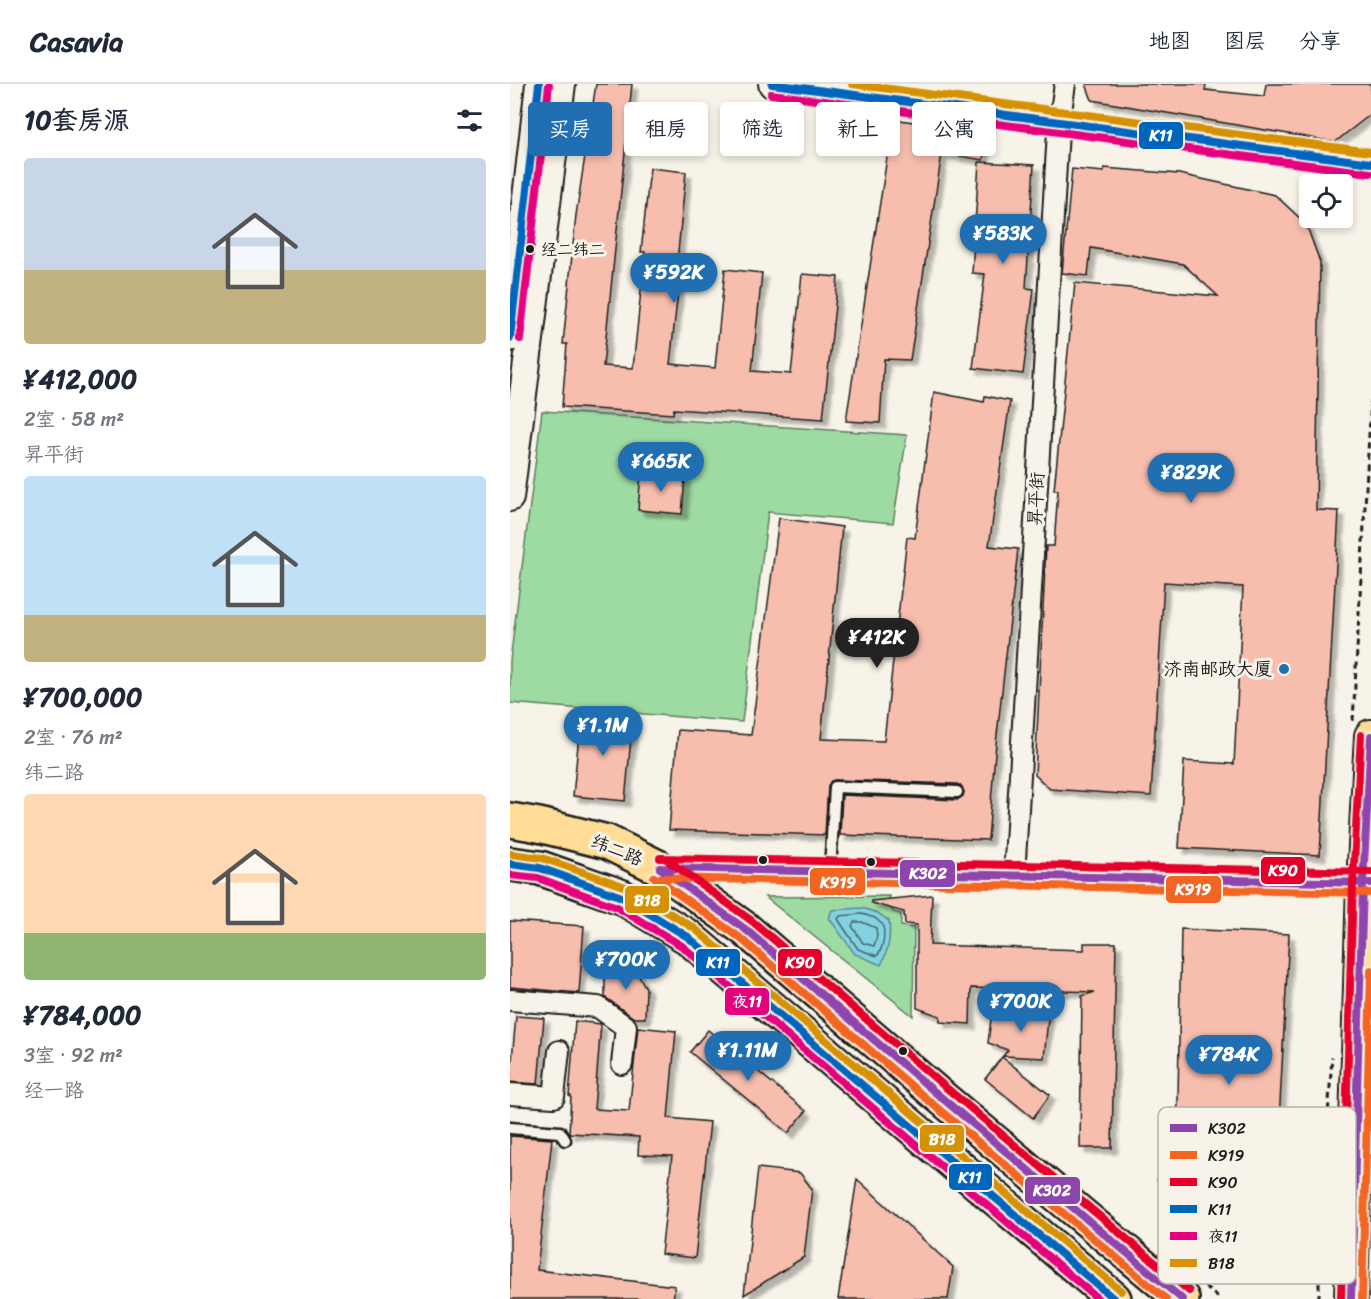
<!DOCTYPE html>
<html lang="zh">
<head>
<meta charset="utf-8">
<style>
	:root { --surface:#fff; --page:#f2f2f3; --text:#1f2937; --muted:#747a83; --line:#e0e1e3; --accent:#1f6fb2 }
	body { margin:0; font-family:Sriracha,"LXGW WenKai TC",sans-serif; background:var(--page); color:var(--text); height:100vh; display:flex; flex-direction:column; font-size:22px; white-space:nowrap }
	* { box-sizing:border-box; margin:0 }
	p { font-size:20px; color:var(--muted) }
	.icon { flex:none; width:33px; height:33px; fill:none; stroke:currentColor; stroke-width:2; stroke-linecap:round; stroke-linejoin:round }
	.map { position:relative; flex:1; overflow:hidden }
	.details { display:flex; flex-direction:column; background:var(--surface); width:510px }
	.details>* { flex:none }
	.top-card { position:absolute; left:18px; top:18px; width:570px; height:54px; display:flex; gap:12px }
	.buttons { position:absolute; left:789px; top:90px; display:grid; gap:12px }
	.buttons a { display:grid; place-items:center; width:54px; height:54px; border-radius:6px; background:var(--surface); box-shadow:0 3px 9px #0003; font-size:30px }
	.price { position:absolute; translate:-50% -51px; padding:0 14px; border-radius:21px; background:var(--accent); color:#fff; font-size:20px; line-height:39px; filter:drop-shadow(0 2px 3px #0008) }
	.price::after { content:''; position:absolute; left:50%; top:36px; width:18px; height:14px; margin-left:-9px; background:inherit; clip-path:polygon(0 0,100% 0,50% 100%) }
	.price.current { background:#222; color:#fff }
	ul { padding:0; list-style:none }
	li { display:grid; align-content:center; gap:12px; height:318px; padding:0 24px }
	li span { display:grid; place-items:center; height:186px; border-radius:6px; color:#555 }
	li>.icon { margin-inline-start:auto }
	span .icon { width:108px; height:108px; fill:#fffc; stroke-width:1 }
	li b { font-size:26px }
	h2 { display:flex; justify-content:space-between; align-items:center; height:72px; padding:0 24px; font-size:26px }
	.tag { padding:0 21px; border-radius:6px; background:var(--surface); box-shadow:0 3px 9px #0003; font-size:21px; line-height:54px }
	.tag.current { background:var(--accent); color:#fff }
	header { display:flex; align-items:center; gap:36px; box-sizing:border-box; height:84px; padding:0 30px; background:var(--surface); border-bottom:2px solid var(--line) }
	header strong { font-size:28px }
	nav { display:flex; gap:33px; margin-inline-start:auto; font-size:21px }
	main { display:flex; flex:1; min-height:0 }
	.map>svg:first-child { display:block }
	.green { fill:#9edba2; stroke:#5d7c5f; stroke-width:1.5 }
	.water { fill:#83d2e1; stroke:#5a8992; stroke-width:1.5 }
	.lines { fill:none; stroke-linecap:round; stroke-linejoin:round }
	.shore { stroke:#45656b; stroke-width:1.5 }
	.building { fill:#f7beae; stroke:#1c1c1c; stroke-width:1.5; filter:url(#shadow) }
	.service-casing { stroke:#1c1c1c; stroke-width:15 }
	.minor-casing { stroke:#1c1c1c; stroke-width:24 }
	.tertiary-casing { stroke:#1c1c1c; stroke-width:30 }
	.primary-casing { stroke:#1c1c1c; stroke-width:36 }
	.trunk-casing { stroke:#1c1c1c; stroke-width:38 }
	.path { stroke:#1c1c1c; stroke-width:3; stroke-dasharray:6 4.5; stroke-linecap:butt }
	.service { stroke:#f7f3e8; stroke-width:10 }
	.minor { stroke:#f7f3e8; stroke-width:20 }
	.tertiary { stroke:#f7f3e8; stroke-width:26 }
	.primary { stroke:#ffdd96; stroke-width:32 }
	.trunk { stroke:#ffdd96; stroke-width:33 }
	.bus-1-casing { stroke:#f7f3e8; stroke-width:12 }
	.bus-2-casing { stroke:#f7f3e8; stroke-width:12 }
	.bus-3-casing { stroke:#f7f3e8; stroke-width:12 }
	.bus-4-casing { stroke:#f7f3e8; stroke-width:12 }
	.bus-5-casing { stroke:#f7f3e8; stroke-width:12 }
	.bus-6-casing { stroke:#f7f3e8; stroke-width:12 }
	.bus-1 { stroke:#8e44ad; stroke-width:8 }
	.bus-2 { stroke:#f26522; stroke-width:8 }
	.bus-3 { stroke:#e4002b; stroke-width:8 }
	.bus-4 { stroke:#0065bd; stroke-width:8 }
	.bus-5 { stroke:#e5007d; stroke-width:8 }
	.bus-6 { stroke:#d69104; stroke-width:8 }
	.bus-dot { fill:#1c1c1c; stroke:#f7f3e8; stroke-width:2 }
	.poi-dot { fill:#1f6fb2; stroke:#f7f3e8; stroke-width:2 }
	.labels { text-anchor:middle; dominant-baseline:central; stroke-width:6; stroke-linejoin:round; paint-order:stroke }
	.bus-label { font-size:16px; fill:#1c1c1c; stroke:#f7f3e8; text-anchor:start }
	.street-label { font-size:18px; fill:#1c1c1c; stroke:#f7f3e8 }
	.poi-label { font-size:18px; fill:#1c1c1c; stroke:#f7f3e8; text-anchor:end }
	.key { fill:#f7f3e8; stroke:#b5b2ab; stroke-width:1.5 }
	.key-label { font-size:16px; fill:#1c1c1c }
	.line-badge { stroke:#f7f3e8; stroke-width:2 }
	.badge-label { font-size:16px; text-anchor:middle; font-weight:bold; fill:#fff }
</style>
</head>
<body>
<header>
<strong>Casavia</strong>
<nav><a>地图</a><a>图层</a><a>分享</a></nav>
</header>
<main>
<section class="details">
<h2>10套房源<svg class="icon" aria-label="filters" viewBox="0 0 24 24"><path d="M4 7h16M4 17h16"/><circle cx="9" cy="7" r="2"/><circle cx="15" cy="17" r="2"/></svg></h2>
<ul>
<li><span style="background:linear-gradient(#c9d6e8 60%,#c2b280 0)"><svg class="icon" aria-label="home" viewBox="0 0 24 24"><path d="M3 11l9-7 9 7M6 9v11h12V9"/></svg></span><div><b>¥412,000</b><p>2室 · 58 m²</p><p>昇平街</p></div></li>
<li><span style="background:linear-gradient(#bfe0f5 75%,#c2b280 0)"><svg class="icon" aria-label="home" viewBox="0 0 24 24"><path d="M3 11l9-7 9 7M6 9v11h12V9"/></svg></span><div><b>¥700,000</b><p>2室 · 76 m²</p><p>纬二路</p></div></li>
<li><span style="background:linear-gradient(#ffd9b3 75%,#8fb573 0)"><svg class="icon" aria-label="home" viewBox="0 0 24 24"><path d="M3 11l9-7 9 7M6 9v11h12V9"/></svg></span><div><b>¥784,000</b><p>3室 · 92 m²</p><p>经一路</p></div></li>
</ul>
</section>
<div class="map">
<svg width="861" height="1215" viewBox="0 0 861 1215">
	<defs>
		<filter id="shadow"><feDropShadow dx="5.5" dy="5.5" stdDeviation="1.5" flood-color="#0004"/></filter>
	</defs>
	<rect width="100%" height="100%" fill="#f7f3e8"/>
	<filter id="ink" filterUnits="userSpaceOnUse"><feTurbulence type="fractalNoise" baseFrequency=".0167" numOctaves="2"/><feDisplacementMap in="SourceGraphic" scale="12" xChannelSelector="R" yChannelSelector="G"/><feConvolveMatrix kernelMatrix="1 2 1 2 8 2 1 2 1" color-interpolation-filters="sRGB"/></filter>
	<g filter="url(#ink)">
		<path class="green" d="M 32,327 L 397,351 L 383,439 L 258,428 L 232,638 L 0,619 L 0,577 Z
			M 379,812 L 383,828 L 391,830 L 391,842 L 404,844 L 403,932 L 255,813 Z"/>
		<path class="water" d="M 352,824 L 368,829 L 379,837 C 381,855 378,866 371,881 L 345,870 L 319,834 L 322,826 Z"/>
		<g class="lines">
			<path class="shore" d="M 352,830 L 365,834 L 373,841 C 375,853 374,863 367,872 L 348,865 L 328,835 L 330,832 Z
				M 344,838 L 352,838 L 366,844 L 367,852 L 364,862 L 353,859 L 342,842 Z"/>
		</g>
		<path class="building" d="M 86,0 L 122,0 L 93,282 L 123,284 L 135,168 L 131,168 L 140,84 L 176,88 L 167,178 L 171,179 L 160,280 L 205,284 L 215,185 L 252,189 L 242,287 L 281,290 L 292,190 L 328,193 L 313,335 L 164,325 L 163,330 L 52,323 L 57,260 L 53,260 L 66,131 Z
			M 576,0 L 696,0 L 695,6 L 754,12 L 756,0 L 861,0 L 861,30 L 825,58 L 582,16 Z
			M 383,35 L 477,49 L 473,76 L 432,69 L 400,276 L 374,275 L 370,339 L 336,337 Z
			M 469,78 L 524,81 L 516,204 L 524,205 L 513,290 L 463,284 L 475,190 L 462,189 Z
			M 594,84 L 669,90 L 765,111 L 796,140 L 810,178 L 806,426 L 829,427 L 810,771 L 669,764 L 674,677 L 724,680 L 733,503 L 654,498 L 641,712 L 540,705 L 525,691 L 536,462 L 544,462 L 548,406 L 544,406 L 565,199 L 708,212 L 673,180 L 581,164 L 578,192 L 552,189 L 562,85 L 594,88 Z
			M 424,308 L 474,318 L 475,312 L 500,317 L 479,462 L 508,465 L 485,669 L 478,756 L 330,751 L 332,711 L 447,716 L 453,712 L 454,708 L 451,702 L 447,700 L 325,696 L 321,697 L 318,702 L 315,751 L 159,746 L 168,646 L 241,651 L 269,434 L 332,443 L 311,655 L 374,657 L 397,453 L 405,454 Z
			M 131,388 L 175,393 L 172,430 L 128,426 Z
			M 71,630 L 123,634 L 115,717 L 63,712 Z
			M 422,811 L 420,861 L 574,866 L 574,859 L 606,859 L 602,1064 L 570,1064 L 572,912 L 585,908 L 461,904 L 460,940 L 430,938 L 430,932 L 407,924 L 407,841 L 395,840 L 394,828 L 361,819 L 361,817 Z
			M 0,837 L 74,842 L 69,909 L 0,903 Z
			M 671,845 L 779,850 L 762,1170 L 729,1170 L 657,1127 L 647,1096 L 667,1070 Z
			M 95,884 L 124,884 L 136,904 L 135,934 L 124,934 L 95,913 Z
			M 532,922 L 538,935 L 534,974 L 493,972 L 498,966 L 478,959 L 481,935 Z
			M 6,932 L 34,934 L 28,1000 L 0,998 Z
			M 65,937 L 91,940 L 84,1025 L 119,1027 L 128,943 L 166,947 L 158,1034 L 200,1038 L 185,1174 L 151,1170 L 162,1072 L 128,1071 L 129,1053 L 59,1049 L 61,1012 L 59,1012 Z
			M 198,946 L 296,1027 L 278,1049 L 180,968 Z
			M 492,973 L 540,1011 L 523,1034 L 475,995 Z
			M 0,1052 L 42,1055 L 27,1186 L 165,1202 L 163,1215 L 0,1215 Z
			M 248,1084 L 290,1089 L 302,1105 L 294,1173 L 234,1211 Z
			M 347,1095 L 443,1183 L 438,1215 L 328,1215 Z"/>
		<g class="lines">
			<defs>
				<path id="service" d="M 320,787 L 325,703 L 447,708
					M 0,1044 L 50,1048 L 55,1056"/>
				<path id="minor" d="M 502,791 L 505,776 L 548,47 L 555,0
					M 0,916 L 88,923 L 116,943 L 112,980
					M 0,1010 L 44,1013 L 49,967"/>
				<path id="tertiary" d="M 262,0 L 861,79
					M 0,254 L 29,0
					M 0,414 L 52,0
					M 150,784 L 861,799"/>
				<path id="primary" d="M 841,1215 L 853,799 L 861,652"/>
				<path id="trunk" d="M 0,736 L 29,741 L 97,758 L 150,784 L 235,845 L 426,1009 L 672,1215
					M 0,780 L 30,784 L 112,813 L 178,853 L 604,1215"/>
			</defs>
			<use href="#service" class="service-casing"/>
			<use href="#minor" class="minor-casing"/>
			<use href="#tertiary" class="tertiary-casing"/>
			<use href="#primary" class="primary-casing"/>
			<use href="#trunk" class="trunk-casing"/>
			<path class="path" d="M 843,637 L 861,315
				M 695,1203 L 710,1215
				M 809,1215 L 809,1165 L 822,973"/>
			<use href="#service" class="service"/>
			<use href="#minor" class="minor"/>
			<use href="#tertiary" class="tertiary"/>
			<use href="#primary" class="primary"/>
			<use href="#trunk" class="trunk"/>
			<defs>
				<path id="bus-1" d="M 150,784 L 861,799
					M 150,784 L 235,845 L 426,1009 L 672,1215
					M 841,1215 L 853,799 L 861,652"/>
				<path id="bus-2" d="M 144,793 L 229,853 L 419,1017 L 656,1215
					M 150,794 L 861,809
					M 852,1215 L 861,886"/>
				<path id="bus-3" d="M 150,774 L 861,788
					M 156,775 L 242,837 L 433,1001 L 679,1207
					M 831,1215 L 843,799 L 851,651"/>
				<path id="bus-4" d="M 262,0 L 861,79
					M 0,254 L 29,0
					M 0,780 L 30,784 L 112,813 L 178,853 L 604,1215"/>
				<path id="bus-5" d="M 261,10 L 860,89
					M 10,255 L 39,1
					M 0,791 L 28,794 L 107,823 L 172,862 L 588,1215"/>
				<path id="bus-6" d="M 342,0 L 861,68
					M 1,770 L 32,774 L 116,803 L 184,844 L 611,1207"/>
			</defs>
			<use href="#bus-1" class="bus-1-casing"/>
			<use href="#bus-2" class="bus-2-casing"/>
			<use href="#bus-3" class="bus-3-casing"/>
			<use href="#bus-4" class="bus-4-casing"/>
			<use href="#bus-5" class="bus-5-casing"/>
			<use href="#bus-6" class="bus-6-casing"/>
			<use href="#bus-1" class="bus-1"/>
			<use href="#bus-2" class="bus-2"/>
			<use href="#bus-3" class="bus-3"/>
			<use href="#bus-4" class="bus-4"/>
			<use href="#bus-5" class="bus-5"/>
			<use href="#bus-6" class="bus-6"/>
		</g>
	</g>
	<g class="bus-dot">
		<circle cx="20" cy="165" r="5"/>
		<circle cx="253" cy="776" r="5"/>
		<circle cx="361" cy="778" r="5"/>
		<circle cx="393" cy="967" r="5"/>
	</g>
	<circle class="poi-dot" cx="774" cy="585" r="6"/>
	<g class="labels">
		<g class="bus-label">
			<text x="31" y="165">经二纬二</text>
		</g>
		<g class="street-label">
			<text transform="translate(526 415) rotate(-87)">昇平街</text>
			<text transform="translate(107 766) rotate(22)">纬二路</text>
		</g>
		<g class="poi-label">
			<text x="762" y="585">济南邮政大厦</text>
		</g>
	</g>
	<rect x="648" y="1023" width="198" height="177" rx="9" class="key"/>
	<rect x="660" y="1040" width="27" height="8" fill="#8e44ad"/>
	<rect x="660" y="1067" width="27" height="8" fill="#f26522"/>
	<rect x="660" y="1094" width="27" height="8" fill="#e4002b"/>
	<rect x="660" y="1121" width="27" height="8" fill="#0065bd"/>
	<rect x="660" y="1148" width="27" height="8" fill="#e5007d"/>
	<rect x="660" y="1175" width="27" height="8" fill="#d69104"/>
	<g class="key-label">
		<text x="698" y="1050">K302</text>
		<text x="698" y="1077">K919</text>
		<text x="698" y="1104">K90</text>
		<text x="698" y="1131">K11</text>
		<text x="698" y="1158">夜11</text>
		<text x="698" y="1185">B18</text>
	</g>
	<g class="line-badge">
		<rect x="628" y="37" width="46" height="29" rx="6" fill="#0065bd"/>
		<rect x="750" y="772" width="46" height="29" rx="6" fill="#e4002b"/>
		<rect x="389" y="775" width="57" height="29" rx="6" fill="#8e44ad"/>
		<rect x="299" y="783" width="57" height="29" rx="6" fill="#f26522"/>
		<rect x="655" y="791" width="57" height="29" rx="6" fill="#f26522"/>
		<rect x="114" y="801" width="46" height="29" rx="6" fill="#d69104"/>
		<rect x="185" y="864" width="46" height="29" rx="6" fill="#0065bd"/>
		<rect x="267" y="864" width="46" height="29" rx="6" fill="#e4002b"/>
		<rect x="214" y="903" width="46" height="29" rx="6" fill="#e5007d"/>
		<rect x="409" y="1040" width="46" height="29" rx="6" fill="#d69104"/>
		<rect x="438" y="1079" width="45" height="28" rx="6" fill="#0065bd"/>
		<rect x="514" y="1092" width="57" height="29" rx="6" fill="#8e44ad"/>
	</g>
	<g class="badge-label">
		<text x="651" y="57">K11</text>
		<text x="773" y="792">K90</text>
		<text x="418" y="795">K302</text>
		<text x="328" y="804">K919</text>
		<text x="683" y="811">K919</text>
		<text x="137" y="822">B18</text>
		<text x="208" y="884">K11</text>
		<text x="290" y="884">K90</text>
		<text x="237" y="923">夜11</text>
		<text x="432" y="1061">B18</text>
		<text x="460" y="1099">K11</text>
		<text x="542" y="1112">K302</text>
	</g>
</svg>
<div class="buttons">
<a><svg class="icon" aria-label="locate" viewBox="0 0 24 24"><circle cx="12" cy="12" r="6"/><path d="M12 2v4M12 18v4M2 12h4M18 12h4"/></svg></a>
</div>
<b class="price" style="left:493px;top:181px">¥583K</b>
<b class="price" style="left:164px;top:220px">¥592K</b>
<b class="price" style="left:151px;top:409px">¥665K</b>
<b class="price" style="left:681px;top:420px">¥829K</b>
<b class="price current" style="left:367px;top:585px">¥412K</b>
<b class="price" style="left:93px;top:673px">¥1.1M</b>
<b class="price" style="left:116px;top:907px">¥700K</b>
<b class="price" style="left:511px;top:949px">¥700K</b>
<b class="price" style="left:238px;top:998px">¥1.11M</b>
<b class="price" style="left:719px;top:1002px">¥784K</b>
<div class="top-card">
<a class="tag current">买房</a>
<a class="tag">租房</a>
<a class="tag">筛选</a>
<a class="tag">新上</a>
<a class="tag">公寓</a>
</div>
</div>
</main>
</body>
</html>
